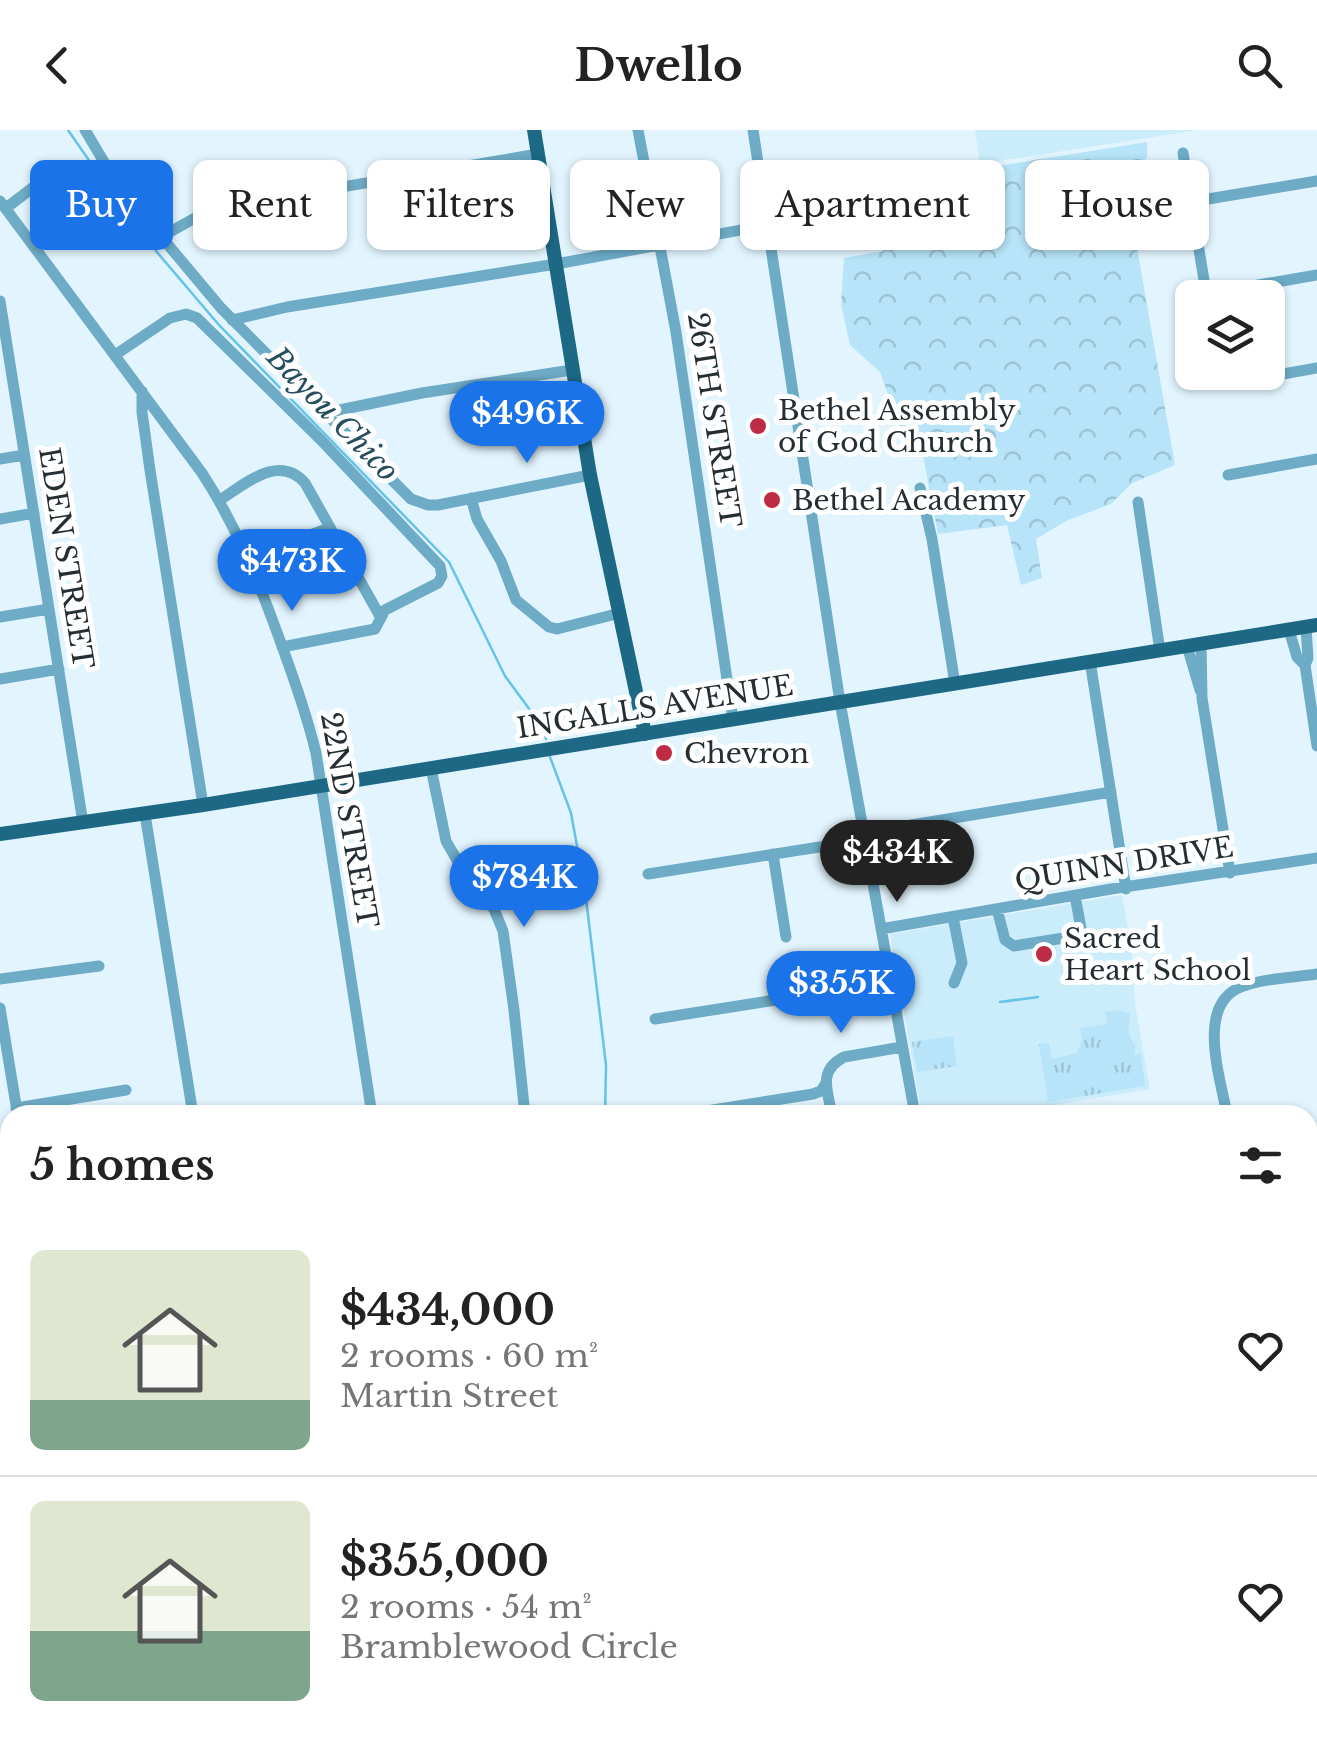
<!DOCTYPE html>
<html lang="en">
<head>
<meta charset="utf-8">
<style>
	:root { --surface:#fff; --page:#f2f2f2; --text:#222; --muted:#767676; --line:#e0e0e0; --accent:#1a73e8 }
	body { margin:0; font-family:"Libre Baskerville",serif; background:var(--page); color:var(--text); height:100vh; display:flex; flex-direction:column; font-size:38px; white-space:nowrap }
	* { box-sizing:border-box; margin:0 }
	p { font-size:32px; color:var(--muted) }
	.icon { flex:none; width:55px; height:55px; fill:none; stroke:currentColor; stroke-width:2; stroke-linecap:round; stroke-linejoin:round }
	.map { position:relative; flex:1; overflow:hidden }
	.sheet { position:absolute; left:0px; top:975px; width:1318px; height:642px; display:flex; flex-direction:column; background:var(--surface); border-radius:30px 30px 0 0; box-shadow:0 2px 8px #0004 }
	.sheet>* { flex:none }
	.hud { position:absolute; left:30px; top:30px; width:1258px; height:90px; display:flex; gap:20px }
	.controls { position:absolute; left:1175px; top:150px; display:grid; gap:20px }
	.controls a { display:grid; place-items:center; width:110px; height:110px; border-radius:15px; background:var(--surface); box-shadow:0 2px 8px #0004; font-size:50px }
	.price { position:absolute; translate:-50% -85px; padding:0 22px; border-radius:35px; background:var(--accent); color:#fff; font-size:32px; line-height:65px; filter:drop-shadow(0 2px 5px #0008) }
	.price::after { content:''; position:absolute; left:50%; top:60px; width:30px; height:22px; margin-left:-15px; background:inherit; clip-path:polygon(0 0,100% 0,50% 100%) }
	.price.active { background:#222; color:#fff }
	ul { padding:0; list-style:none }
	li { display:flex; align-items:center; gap:30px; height:250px; padding:0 30px }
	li+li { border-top:2px solid var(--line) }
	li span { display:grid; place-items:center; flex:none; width:280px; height:200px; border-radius:15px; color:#555 }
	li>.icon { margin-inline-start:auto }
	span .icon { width:120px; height:120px; fill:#fffc; stroke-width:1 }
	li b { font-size:42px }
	h2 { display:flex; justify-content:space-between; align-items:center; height:120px; padding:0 30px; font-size:42px }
	.chip { padding:0 35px; border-radius:15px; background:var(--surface); box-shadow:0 2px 8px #0004; font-size:35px; line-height:90px }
	.chip.active { background:var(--accent); color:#fff }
	header { display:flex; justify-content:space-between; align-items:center; height:130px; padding:0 30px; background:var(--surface); font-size:45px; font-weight:800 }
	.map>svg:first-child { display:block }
	.built { fill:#cbecfb }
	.grass { fill:url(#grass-tufts) }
	.forest { fill:url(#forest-crowns) }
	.park { fill:#b7e4f8 }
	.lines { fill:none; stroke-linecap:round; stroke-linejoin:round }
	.stream { stroke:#65c2e9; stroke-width:2.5 }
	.minor { stroke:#6eabc6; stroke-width:11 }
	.major { stroke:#1d6985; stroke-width:14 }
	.poi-dot { fill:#bd2c44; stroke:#fff; stroke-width:4 }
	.labels { text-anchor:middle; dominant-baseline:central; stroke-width:10; stroke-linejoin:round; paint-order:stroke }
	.poi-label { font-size:28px; fill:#252e32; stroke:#fff; text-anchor:start }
	.street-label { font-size:28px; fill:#252e32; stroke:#fff }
	.water-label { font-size:30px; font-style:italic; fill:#254e5f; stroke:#fff }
</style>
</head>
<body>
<header><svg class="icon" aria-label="back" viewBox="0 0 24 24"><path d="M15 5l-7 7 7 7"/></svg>Dwello<svg class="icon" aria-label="search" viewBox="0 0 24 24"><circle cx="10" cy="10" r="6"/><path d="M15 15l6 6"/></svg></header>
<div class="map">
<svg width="1317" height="1617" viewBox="0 0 1317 1617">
	<defs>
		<pattern id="grass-tufts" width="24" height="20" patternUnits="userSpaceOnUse" patternTransform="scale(2.5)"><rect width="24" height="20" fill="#b7e4f8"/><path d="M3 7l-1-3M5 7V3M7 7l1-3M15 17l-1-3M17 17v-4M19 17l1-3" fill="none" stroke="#9dc4d5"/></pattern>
		<pattern id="forest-crowns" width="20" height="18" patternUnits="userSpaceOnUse" patternTransform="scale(2.5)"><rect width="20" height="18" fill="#b7e4f8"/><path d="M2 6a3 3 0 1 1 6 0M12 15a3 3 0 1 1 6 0" fill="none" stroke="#9dc4d5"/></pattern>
	</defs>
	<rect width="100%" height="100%" fill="#e2f5fe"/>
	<path class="built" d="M 975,0 L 1198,0 L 980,34 Z
		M 1122,765 L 1131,815 L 1135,874 L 1150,959 L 997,985 L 922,985 L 890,804 Z"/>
	<path class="grass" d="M 1107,894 L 1108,899 L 1112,899 L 1112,908 L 1099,913 L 1113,924 L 1125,929 L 1141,923 L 1145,956 L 1048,972 L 1039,914 L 1049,913 L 1052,929 L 1077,923 L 1082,910 L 1080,898 Z
		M 953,906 L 957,936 L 917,942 L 912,912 Z"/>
	<path class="forest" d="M 1147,12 L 1147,28 L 1132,40 L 1132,89 L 1175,335 L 1132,353 L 1111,374 L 1066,391 L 1036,409 L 1042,448 L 1021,455 L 1007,395 L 938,404 L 921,315 L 902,303 L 880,242 L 850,215 L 841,174 L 844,128 L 883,121 L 879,85 L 984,67 L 985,38 Z"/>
	<path class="park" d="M 1119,880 L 1130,884 C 1128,893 1127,908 1135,914 L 1135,924 L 1125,929 L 1113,924 L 1102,926 L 1099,913 L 1112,908 L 1112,900 L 1108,899 L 1105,882 Z"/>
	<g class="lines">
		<path class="stream" d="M 68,0 L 133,94 L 219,195 L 449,432 L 505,546 L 544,599 L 546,609
			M 550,627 L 571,683 L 585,760 L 606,935 L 605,985
			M 1000,872 L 1038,867
			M 643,1608 L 649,1617"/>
		<path class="minor" d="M 85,0 L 107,37 L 143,85 L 221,178 L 411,369 L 428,375 L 438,375 L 590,345
			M 638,0 L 676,202 L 733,590
			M 753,0 L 840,572 L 915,985
			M 1183,23 L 1207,168
			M 0,71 L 202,343 C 235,394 257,447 278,505 C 292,544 306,582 316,623 L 372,985
			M 1190,72 L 1317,51
			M 6,78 L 60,37
			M 768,97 L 970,60
			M 161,107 L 211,79 L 538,24
			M 1206,164 L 1317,145
			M 0,171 L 83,693
			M 232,190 L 287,177 L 556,134 L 768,95
			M 115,225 L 170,188 L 186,184 L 197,188 L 321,310 L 440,436 L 442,446 L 438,453 L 385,480 L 375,499 L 282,517
			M 1219,242 L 1221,253 L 1227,254 L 1317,238
			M 142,261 L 142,282 L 150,340 L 203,675
			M 325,283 L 422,263 L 572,240
			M 0,329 L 24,325
			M 1228,345 L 1317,329
			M 920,358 L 932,409 L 955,554
			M 471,368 L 477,389 L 501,431 L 516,470 L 549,497 L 557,499 L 620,483
			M 220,370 C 245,354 279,323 305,353 L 381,488
			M 1138,372 L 1160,521
			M 0,389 L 34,383
			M 249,428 L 329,398
			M 0,487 L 49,479
			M 1306,497 L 1308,528 L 1305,535 L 1317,616
			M 1289,500 L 1297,527 L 1305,535
			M 1201,514 L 1202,568 L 1230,743
			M 1187,516 L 1200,560
			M 1090,531 L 1126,759
			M 0,549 L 59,539
			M 431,638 L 446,711 L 461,737 L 494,779 L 503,801 L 514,880 L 525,985
			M 145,684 L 193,985
			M 863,703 L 1111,662
			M 773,724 L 786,807
			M 648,744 L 864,710
			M 997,779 L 1005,810 L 1014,816 L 1076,806 L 1081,798 L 1075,766
			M 953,787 L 962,833 L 954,853
			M 881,799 L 1111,759 L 1317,728
			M 0,849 L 99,836
			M 0,878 L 17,981
			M 655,889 L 890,852
			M 16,978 L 126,960
			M 681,985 L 813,964 L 821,961 L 826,953
			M 832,985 C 828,961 817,941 844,927 L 902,917
			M 1227,985 C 1221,949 1195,875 1241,857 C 1264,848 1292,848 1317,844
			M 1308,1230 L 1317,1230
			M 0,1260 L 10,1258
			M 0,1294 L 10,1357
			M 1308,1468 L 1317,1526
			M 50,1608 L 52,1617
			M 184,1608 L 186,1617
			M 467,1608 L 469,1617
			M 936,1608 L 937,1617
			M 1115,1608 L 1119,1617"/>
		<path class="major" d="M 534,0 L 590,345 L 645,604
			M 0,704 L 203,675 L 1317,495"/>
	</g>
	<g class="poi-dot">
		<circle cx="758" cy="296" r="10"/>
		<circle cx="772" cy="370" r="10"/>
		<circle cx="664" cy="623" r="10"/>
		<circle cx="1044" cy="824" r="10"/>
	</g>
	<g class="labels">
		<g class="poi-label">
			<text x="778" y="280">Bethel Assembly<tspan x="778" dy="32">of God Church</tspan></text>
			<text x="792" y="370">Bethel Academy</text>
			<text x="684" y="623">Chevron</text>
			<text x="1064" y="808">Sacred<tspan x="1064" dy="32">Heart School</tspan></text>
		</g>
		<g class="street-label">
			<text transform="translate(714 290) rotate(81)">26TH STREET</text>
			<text transform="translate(66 428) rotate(81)">EDEN STREET</text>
			<text transform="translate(655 577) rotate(-9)">INGALLS AVENUE</text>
			<text transform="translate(349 690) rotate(80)">22ND STREET</text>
			<text transform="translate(1124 734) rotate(-9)">QUINN DRIVE</text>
		</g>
		<g class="water-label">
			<text transform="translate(333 284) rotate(46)">Bayou Chico</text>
		</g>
	</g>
</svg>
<div class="controls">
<a><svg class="icon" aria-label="layers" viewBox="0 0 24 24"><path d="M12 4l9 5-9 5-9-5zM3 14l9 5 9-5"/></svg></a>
</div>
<b class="price" style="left:527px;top:336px">$496K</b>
<b class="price" style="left:292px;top:484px">$473K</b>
<b class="price active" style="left:897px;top:775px">$434K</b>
<b class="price" style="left:524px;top:800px">$784K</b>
<b class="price" style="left:841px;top:906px">$355K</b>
<div class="hud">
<a class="chip active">Buy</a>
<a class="chip">Rent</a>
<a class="chip">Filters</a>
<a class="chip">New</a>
<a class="chip">Apartment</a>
<a class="chip">House</a>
</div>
<section class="sheet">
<h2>5 homes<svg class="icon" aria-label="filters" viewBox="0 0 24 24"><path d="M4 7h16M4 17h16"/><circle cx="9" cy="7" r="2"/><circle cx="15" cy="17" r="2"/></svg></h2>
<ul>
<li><span style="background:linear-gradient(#dfe7d0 75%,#7fa58c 0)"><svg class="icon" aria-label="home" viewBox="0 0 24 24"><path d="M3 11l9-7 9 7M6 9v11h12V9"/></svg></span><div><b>$434,000</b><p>2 rooms · 60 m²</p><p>Martin Street</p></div><svg class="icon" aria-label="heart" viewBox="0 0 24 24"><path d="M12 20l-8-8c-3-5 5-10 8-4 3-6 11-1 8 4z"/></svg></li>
<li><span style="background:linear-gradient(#dfe7d0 65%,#7fa58c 0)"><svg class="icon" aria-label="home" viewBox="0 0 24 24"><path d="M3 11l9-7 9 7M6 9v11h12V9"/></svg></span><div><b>$355,000</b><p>2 rooms · 54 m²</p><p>Bramblewood Circle</p></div><svg class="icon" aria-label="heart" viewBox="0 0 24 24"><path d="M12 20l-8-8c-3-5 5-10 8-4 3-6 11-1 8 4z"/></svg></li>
</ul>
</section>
</div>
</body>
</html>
